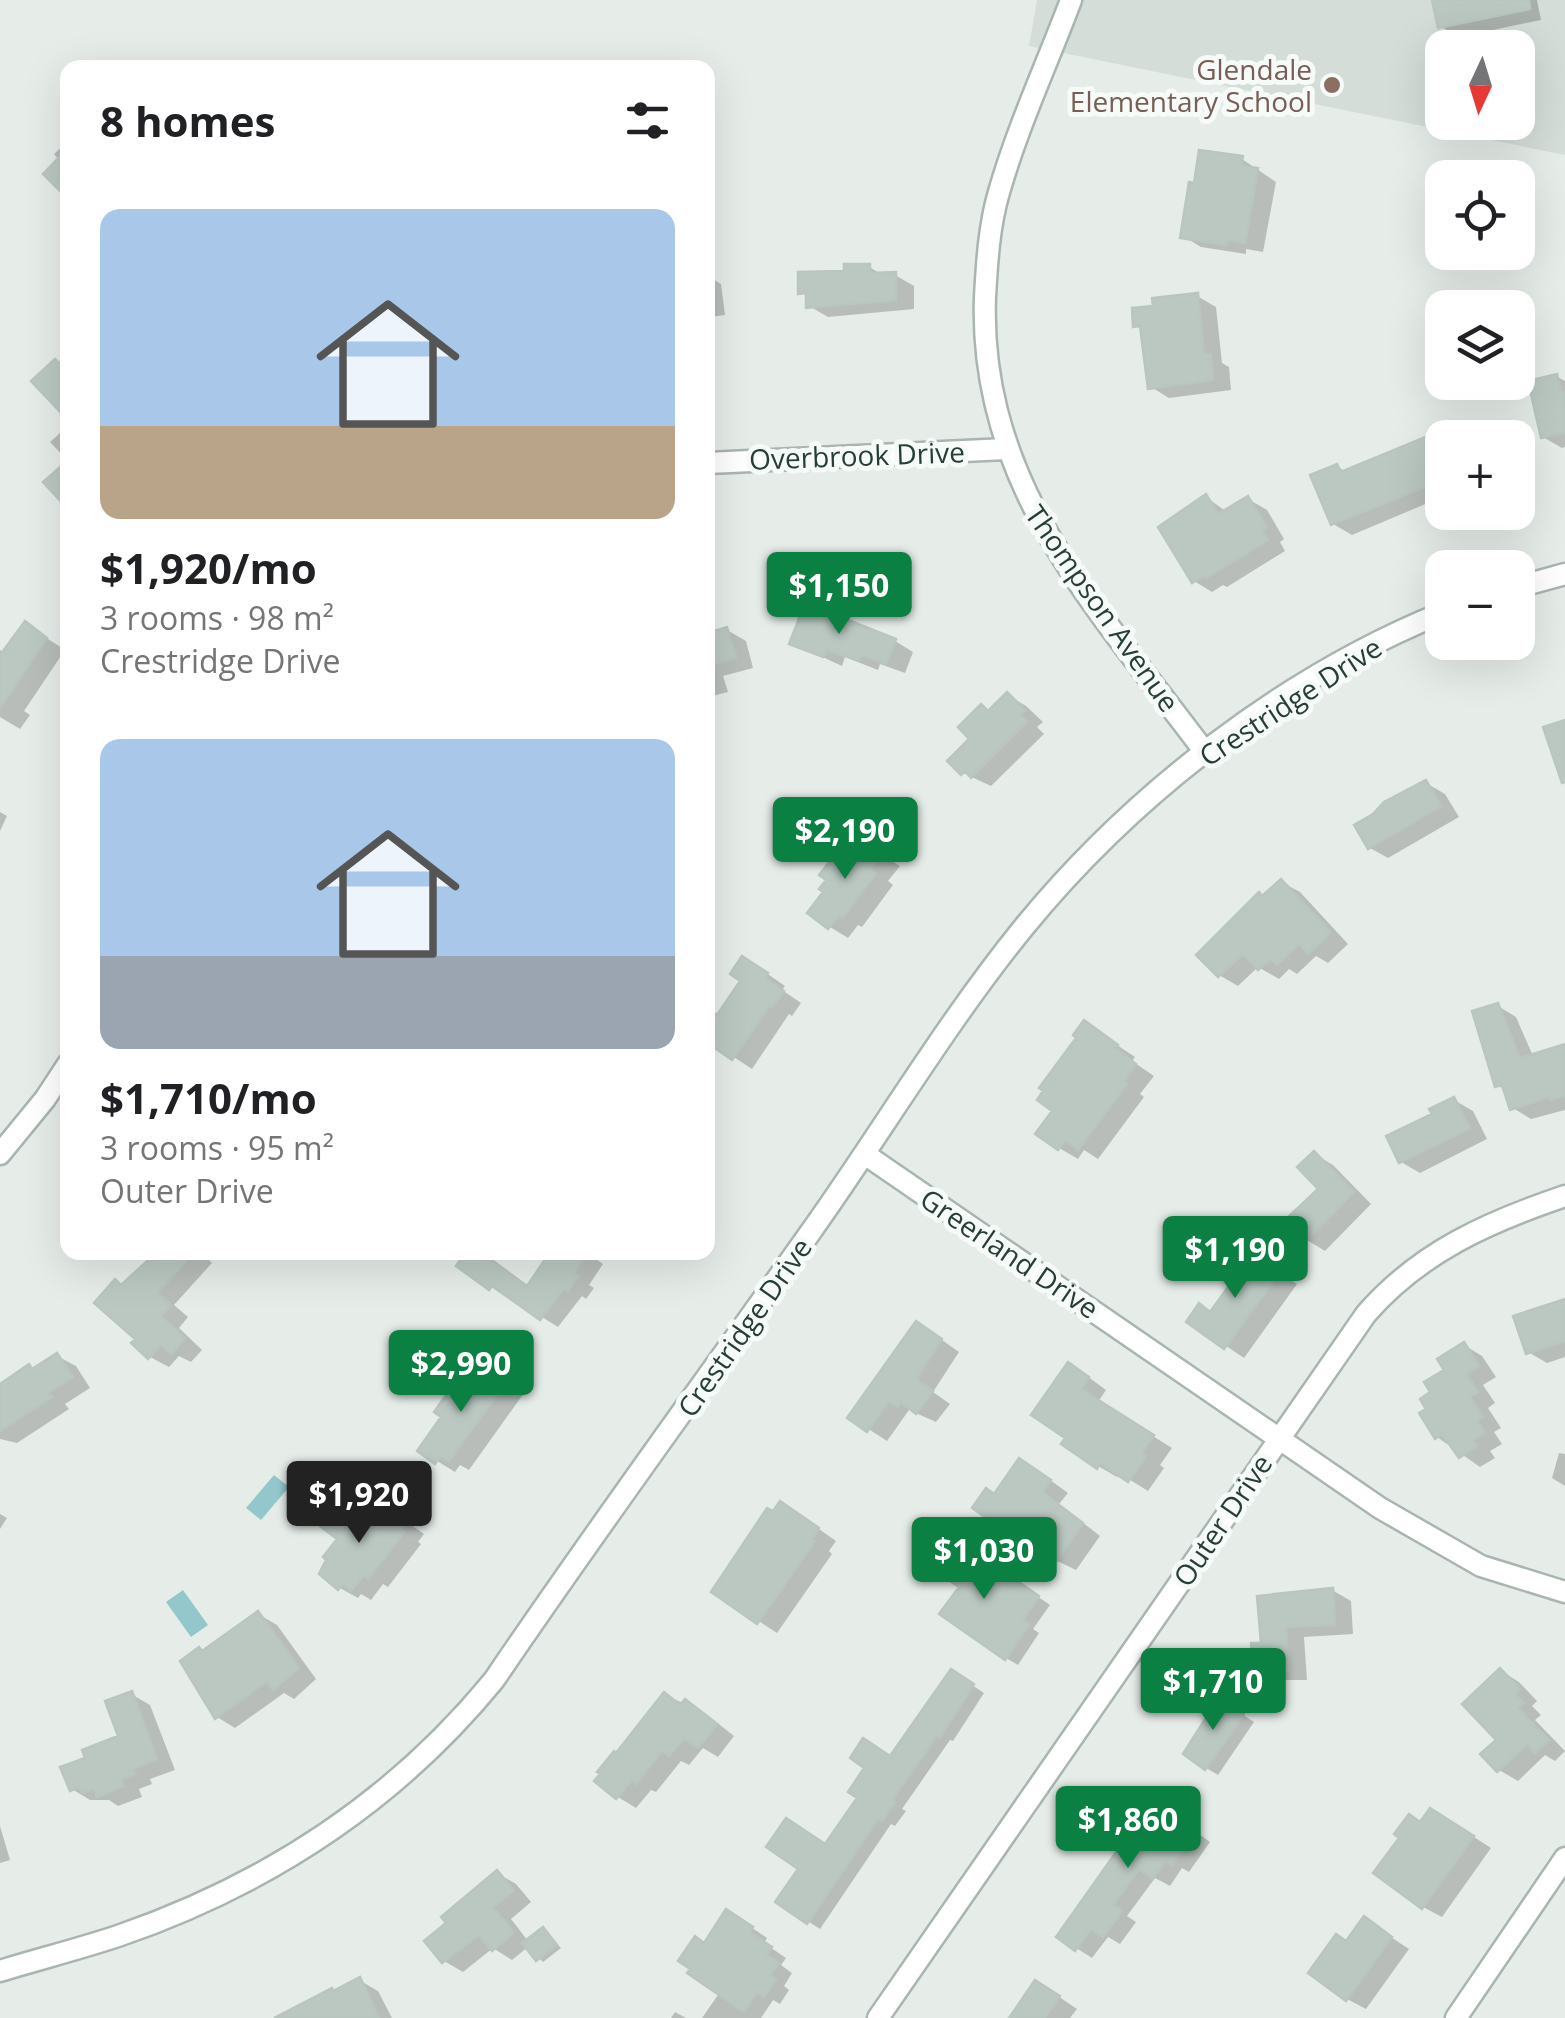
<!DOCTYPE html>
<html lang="en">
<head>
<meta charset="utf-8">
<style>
	:root { --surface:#fff; --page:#f2f2f2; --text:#202124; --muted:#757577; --accent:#0b8043 }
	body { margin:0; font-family:"Open Sans",sans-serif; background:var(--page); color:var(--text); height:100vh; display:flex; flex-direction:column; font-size:38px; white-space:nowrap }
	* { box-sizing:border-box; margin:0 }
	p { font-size:32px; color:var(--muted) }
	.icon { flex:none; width:55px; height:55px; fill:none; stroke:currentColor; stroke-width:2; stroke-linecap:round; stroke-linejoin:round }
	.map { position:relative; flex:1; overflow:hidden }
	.panel { position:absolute; left:60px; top:60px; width:655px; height:1200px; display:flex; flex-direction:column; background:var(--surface); border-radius:20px; box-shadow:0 10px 40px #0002 }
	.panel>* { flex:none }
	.needle { width:65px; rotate:184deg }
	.controls { position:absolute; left:1425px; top:30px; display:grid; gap:20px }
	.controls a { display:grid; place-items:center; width:110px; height:110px; border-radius:20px; background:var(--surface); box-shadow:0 10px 40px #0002; font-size:50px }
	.price { position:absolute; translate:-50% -85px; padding:0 22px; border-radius:10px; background:var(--accent); color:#fff; font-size:32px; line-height:65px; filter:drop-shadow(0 2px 5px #0008) }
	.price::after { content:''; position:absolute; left:50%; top:60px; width:30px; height:22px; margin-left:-15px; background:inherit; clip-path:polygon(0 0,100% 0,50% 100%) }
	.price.current { background:#222; color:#fff }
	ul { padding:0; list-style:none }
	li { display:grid; align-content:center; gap:20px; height:530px; padding:0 40px }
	li span { display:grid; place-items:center; height:310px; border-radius:20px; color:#555 }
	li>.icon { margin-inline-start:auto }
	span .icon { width:180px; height:180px; fill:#fffc; stroke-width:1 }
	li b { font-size:42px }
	h2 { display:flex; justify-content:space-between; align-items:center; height:120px; padding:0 40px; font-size:42px }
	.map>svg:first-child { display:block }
	.built { fill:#d4ddd8; fill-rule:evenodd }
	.water { fill:#94c7cc }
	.shadow { fill:#0003 }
	.building { fill:#bbc8c2; stroke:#b9c6c0; stroke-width:2.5 }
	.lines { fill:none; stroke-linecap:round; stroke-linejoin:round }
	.minor-casing { stroke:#a9b5b0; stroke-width:25 }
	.minor { stroke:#fff; stroke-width:20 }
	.education-dot { fill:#8d6e63; stroke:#f6faf8; stroke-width:4 }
	.labels { text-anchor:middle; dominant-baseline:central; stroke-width:10; stroke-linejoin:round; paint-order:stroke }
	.education-label { font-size:28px; fill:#785e54; stroke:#f6faf8; text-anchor:end }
	.street-label { font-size:28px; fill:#263e36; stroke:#f6faf8 }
</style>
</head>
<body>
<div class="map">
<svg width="1565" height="2018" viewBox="0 0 1565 2018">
	<rect width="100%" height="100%" fill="#e6ede9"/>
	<path class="built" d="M 1037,0 L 1565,0 L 1565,155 L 1029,46 ZM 1442,48 L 1518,48 L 1518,122 L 1442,122 Z"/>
	<path class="water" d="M 274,1475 L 289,1487 L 261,1520 L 246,1508 Z
		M 183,1590 L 208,1625 L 191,1637 L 166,1602 Z"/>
	<path class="shadow" d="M 1435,0 L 1537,0 L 1541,20 L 1459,37 L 1440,26 Z
		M 68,141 L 68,195 L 59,160 L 54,154 Z
		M 1242,159 L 1276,182 L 1263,252 L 1246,249 L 1246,254 L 1201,247 L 1183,236 Z
		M 869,267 L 883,275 L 895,275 L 914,286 L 914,309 L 828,317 L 809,306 L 809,297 L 800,292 Z
		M 708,276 L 721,284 L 725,315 L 709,317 L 708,323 Z
		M 1197,296 L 1216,307 L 1222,363 L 1229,367 L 1231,390 L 1169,398 L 1151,387 L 1143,330 L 1136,326 L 1156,308 Z
		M 1557,377 L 1565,381 L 1565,447 L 1562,448 L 1543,437 Z
		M 68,426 L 68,461 L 50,442 Z
		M 1444,432 L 1455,438 L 1442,438 L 1442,497 L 1352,535 L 1333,524 L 1337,467 L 1347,472 Z
		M 1206,497 L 1227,512 L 1248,499 L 1267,510 L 1284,539 L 1280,542 L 1285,551 L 1227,587 L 1223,585 L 1212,592 L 1194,581 Z
		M 25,624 L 65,650 L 24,711 L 30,715 L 20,729 L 0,717 L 0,650 L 4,653 Z
		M 727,630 L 746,641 L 753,668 L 723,676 L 728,692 L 708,697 L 708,634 Z
		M 895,641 L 913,652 L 905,673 L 880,664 L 878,670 L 845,657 L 842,666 L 792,643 Z
		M 1008,695 L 1026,706 L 1043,722 L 1037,727 L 1044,734 L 991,786 L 963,773 L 973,739 Z
		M 1426,783 L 1445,794 L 1459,817 L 1388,858 L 1370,848 Z
		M 0,812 L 7,816 L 0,831 Z
		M 863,842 L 900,866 L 888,881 L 893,885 L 862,927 L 858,925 L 848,938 L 830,927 L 845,858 Z
		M 1281,882 L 1300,892 L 1348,944 L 1328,963 L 1316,956 L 1297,974 L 1289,969 L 1279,979 L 1258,967 L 1238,986 L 1219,975 Z
		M 762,970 L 785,986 L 782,990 L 801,1003 L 792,1016 L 789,1014 L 752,1069 L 708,1040 L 708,1010 L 718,1017 Z
		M 1498,1006 L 1516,1017 L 1533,1056 L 1565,1046 L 1565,1110 L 1531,1119 L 1513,1108 L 1507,1091 L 1497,1085 Z
		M 1084,1023 L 1135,1057 L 1132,1061 L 1154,1076 L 1140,1094 L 1144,1097 L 1098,1159 L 1084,1150 L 1078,1159 L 1059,1148 L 1056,1110 Z
		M 1454,1100 L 1473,1111 L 1487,1139 L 1420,1173 L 1401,1162 L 1435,1115 Z
		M 1314,1154 L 1333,1165 L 1371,1204 L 1325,1251 L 1307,1240 L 1322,1189 Z
		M 156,1252 L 201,1252 L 212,1263 L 174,1305 L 188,1317 L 179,1328 L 202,1350 L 191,1362 L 179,1356 L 169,1367 L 150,1357 L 138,1339 L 123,1287 Z
		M 586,1252 L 603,1264 L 589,1285 L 594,1288 L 586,1299 L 582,1296 L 558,1327 L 460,1266 L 489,1258 L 529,1287 Z
		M 1266,1263 L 1297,1284 L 1244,1358 L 1189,1321 L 1212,1314 Z
		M 1565,1302 L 1565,1357 L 1547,1363 L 1528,1352 Z
		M 935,1335 L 959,1352 L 933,1392 L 950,1404 L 936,1422 L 909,1410 L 887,1441 L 850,1417 Z
		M 1464,1345 L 1482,1356 L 1496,1377 L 1483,1385 L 1495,1403 L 1488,1408 L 1501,1428 L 1494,1432 L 1502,1444 L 1490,1451 L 1495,1458 L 1480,1467 L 1437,1437 L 1430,1410 L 1434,1393 Z
		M 57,1356 L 76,1366 L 90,1388 L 65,1404 L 69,1409 L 17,1443 L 0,1439 L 0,1383 L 30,1367 L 35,1370 Z
		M 1087,1376 L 1106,1390 L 1098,1402 L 1172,1448 L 1160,1465 L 1164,1468 L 1148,1491 L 1119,1473 L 1117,1477 L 1098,1466 L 1069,1438 L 1035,1414 Z
		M 502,1378 L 524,1393 L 469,1470 L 460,1465 L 455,1472 L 437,1461 L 454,1403 Z
		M 1559,1453 L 1565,1454 L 1565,1486 L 1552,1478 Z
		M 1039,1472 L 1068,1493 L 1059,1504 L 1100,1536 L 1076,1570 L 1043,1554 L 995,1497 Z
		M 383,1505 L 424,1534 L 418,1542 L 421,1544 L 388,1587 L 383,1584 L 371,1600 L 361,1594 L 358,1598 L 340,1588 L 340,1539 L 334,1513 L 355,1526 L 368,1524 Z
		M 0,1514 L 7,1518 L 0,1529 Z
		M 799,1515 L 836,1541 L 829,1551 L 832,1554 L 777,1633 L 714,1592 Z
		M 1006,1586 L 1022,1586 L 1050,1605 L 1033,1629 L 1039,1633 L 1018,1665 L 1006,1658 Z
		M 1332,1590 L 1351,1601 L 1353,1634 L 1304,1637 L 1307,1680 L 1274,1680 L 1255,1669 L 1263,1645 L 1260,1599 Z
		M 258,1614 L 277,1625 L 316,1679 L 294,1699 L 284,1693 L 235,1728 L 217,1717 L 204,1653 Z
		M 1501,1671 L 1519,1682 L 1537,1701 L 1532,1706 L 1541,1715 L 1535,1720 L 1565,1751 L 1555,1761 L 1545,1755 L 1518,1781 L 1499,1770 Z
		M 963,1679 L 984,1693 L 953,1741 L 950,1740 L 902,1809 L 906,1811 L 895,1826 L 891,1824 L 820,1929 L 778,1902 L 826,1847 L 891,1759 Z
		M 131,1694 L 150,1705 L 175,1770 L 150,1779 L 152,1784 L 139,1789 L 142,1797 L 118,1806 L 109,1800 L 90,1800 L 72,1789 L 88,1760 L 122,1737 Z
		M 665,1695 L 705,1713 L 734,1736 L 718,1757 L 703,1748 L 689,1765 L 681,1761 L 656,1792 L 651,1790 L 636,1808 L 618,1797 L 617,1756 Z
		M 1231,1707 L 1254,1722 L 1218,1775 L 1206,1768 Z
		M 1434,1811 L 1491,1848 L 1442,1917 L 1423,1907 L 1422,1824 Z
		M 1169,1812 L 1210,1842 L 1189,1872 L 1182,1868 L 1170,1886 L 1155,1878 L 1127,1916 L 1136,1922 L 1120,1944 L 1108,1937 L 1092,1958 L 1059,1937 Z
		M 0,1826 L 10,1860 L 0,1863 Z
		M 497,1873 L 516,1884 L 531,1902 L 511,1919 L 528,1941 L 543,1930 L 561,1948 L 543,1962 L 528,1947 L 512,1960 L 493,1948 L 463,1972 L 444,1961 Z
		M 1365,1920 L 1409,1949 L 1366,2009 L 1347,1999 L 1348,1943 Z
		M 742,1921 L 767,1938 L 764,1943 L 786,1958 L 781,1965 L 792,1973 L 784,1986 L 789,1990 L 780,2004 L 773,2000 L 761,2018 L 702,2018 L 720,1992 L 705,1945 Z
		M 359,1980 L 378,1991 L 392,2018 L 283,2018 Z
		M 1055,1994 L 1077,2009 L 1070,2018 L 1010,2018 Z
		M 675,2012 L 686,2018 L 671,2018 Z"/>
	<path class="building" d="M 1432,0 L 1529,0 L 1530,9 L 1438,28 Z
		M 68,148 L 68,199 L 43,174 Z
		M 1199,150 L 1243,156 L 1241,166 L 1258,168 L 1245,243 L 1228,240 L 1227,245 L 1180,238 L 1189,182 L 1194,183 Z
		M 844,264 L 870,264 L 870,273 L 896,272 L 896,300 L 806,308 L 806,293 L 798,294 L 798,272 L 844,271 Z
		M 1198,293 L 1204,354 L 1211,354 L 1213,380 L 1148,389 L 1140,326 L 1133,327 L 1132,308 L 1153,306 L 1152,298 Z
		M 55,359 L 68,372 L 68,420 L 31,381 Z
		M 1557,374 L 1561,392 L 1565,391 L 1565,433 L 1541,438 L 1528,381 Z
		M 1442,430 L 1442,480 L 1331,525 L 1310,475 L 1337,464 L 1341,472 Z
		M 68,460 L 68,509 L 43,482 Z
		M 1206,494 L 1218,514 L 1248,496 L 1267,528 L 1262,531 L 1268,540 L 1206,578 L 1204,575 L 1192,583 L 1158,527 Z
		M 805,603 L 896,639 L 886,664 L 861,655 L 859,661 L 826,649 L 823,657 L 789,644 Z
		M 25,621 L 47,638 L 0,708 L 0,655 Z
		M 727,627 L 736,658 L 708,666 L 708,633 Z
		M 1007,692 L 1025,710 L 1020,715 L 1027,722 L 971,778 L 965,771 L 961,775 L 947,761 L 969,739 L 958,727 L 981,704 L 988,711 Z
		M 1565,720 L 1565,782 L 1562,783 L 1543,727 Z
		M 1426,780 L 1441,806 L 1368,849 L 1354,825 L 1373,814 L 1384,802 Z
		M 862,838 L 883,854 L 871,869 L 876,873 L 842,918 L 839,915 L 828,929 L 807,913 L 823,892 L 819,889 L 826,880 L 819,875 L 838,851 L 844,855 L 855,841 L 858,843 Z
		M 1281,879 L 1331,932 L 1308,954 L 1299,944 L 1277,965 L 1271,959 L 1258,970 L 1243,954 L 1218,977 L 1196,955 L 1259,892 L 1262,896 Z
		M 742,956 L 768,973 L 765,978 L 784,991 L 772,1007 L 770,1005 L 732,1060 L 708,1043 L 708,1009 L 717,1015 L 740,981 L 730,974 Z
		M 1498,1003 L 1520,1058 L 1565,1044 L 1565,1096 L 1550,1100 L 1549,1097 L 1510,1110 L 1502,1085 L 1495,1087 L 1472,1011 Z
		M 1084,1020 L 1118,1045 L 1115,1048 L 1136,1064 L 1123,1082 L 1127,1084 L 1078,1150 L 1065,1140 L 1058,1150 L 1035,1134 L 1052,1111 L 1037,1100 L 1043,1091 L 1039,1088 L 1076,1038 L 1073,1035 Z
		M 1454,1097 L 1470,1128 L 1399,1163 L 1386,1136 L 1432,1114 L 1429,1109 Z
		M 1314,1151 L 1354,1192 L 1305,1242 L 1285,1220 L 1318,1189 L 1297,1167 Z
		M 1247,1249 L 1280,1272 L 1224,1349 L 1186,1322 L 1199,1303 L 1210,1312 L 1241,1269 L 1236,1265 Z
		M 157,1252 L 194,1252 L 157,1293 L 171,1305 L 161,1316 L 185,1338 L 171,1354 L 161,1345 L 148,1359 L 131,1343 L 135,1339 L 94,1303 L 115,1279 L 121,1285 Z
		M 466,1252 L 481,1252 L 527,1286 L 550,1252 L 588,1252 L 574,1273 L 578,1276 L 568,1291 L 564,1288 L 540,1320 L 492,1286 L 489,1290 L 456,1266 Z
		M 1565,1299 L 1565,1341 L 1526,1354 L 1513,1316 Z
		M 916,1321 L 942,1339 L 916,1379 L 933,1391 L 916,1414 L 901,1402 L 898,1407 L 889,1401 L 867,1432 L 847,1418 Z
		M 1464,1342 L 1479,1366 L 1466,1374 L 1478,1392 L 1470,1397 L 1483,1417 L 1477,1421 L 1485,1433 L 1473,1440 L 1477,1446 L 1459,1458 L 1442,1434 L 1435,1439 L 1419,1413 L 1426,1409 L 1420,1399 L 1430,1392 L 1424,1382 L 1444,1370 L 1437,1359 Z
		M 57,1353 L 73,1377 L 48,1393 L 52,1397 L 0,1431 L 0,1384 L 29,1364 L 32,1369 Z
		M 1068,1362 L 1089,1377 L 1081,1389 L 1154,1435 L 1142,1453 L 1146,1456 L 1128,1482 L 1100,1463 L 1097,1469 L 1061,1444 L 1065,1438 L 1031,1415 Z
		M 483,1364 L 507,1381 L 449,1461 L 441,1456 L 435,1464 L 417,1451 L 441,1417 L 434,1412 L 446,1395 L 453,1400 L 464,1384 L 467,1387 Z
		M 1019,1458 L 1051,1480 L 1042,1492 L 1083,1523 L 1057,1561 L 1044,1552 L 1041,1556 L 972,1508 L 986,1488 L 994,1494 Z
		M 780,1501 L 819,1528 L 812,1539 L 815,1541 L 757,1624 L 711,1592 L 767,1508 L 773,1511 Z
		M 382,1502 L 407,1522 L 401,1530 L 404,1532 L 368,1579 L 364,1575 L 351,1591 L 343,1584 L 338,1590 L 319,1574 L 326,1560 L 323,1557 L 337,1539 L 320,1526 L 333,1510 L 353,1525 L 360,1516 L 366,1522 Z
		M 947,1543 L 1005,1583 L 1010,1576 L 1039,1596 L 1023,1620 L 1029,1625 L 1005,1660 L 939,1614 L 959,1587 L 930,1567 Z
		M 1333,1588 L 1335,1625 L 1286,1627 L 1289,1671 L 1253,1670 L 1251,1643 L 1261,1643 L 1257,1596 Z
		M 258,1611 L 299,1668 L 273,1690 L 267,1681 L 215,1719 L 180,1661 L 199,1647 L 202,1651 Z
		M 1500,1668 L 1520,1689 L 1515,1694 L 1524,1703 L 1518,1708 L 1549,1740 L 1535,1753 L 1527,1744 L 1497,1772 L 1480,1754 L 1496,1740 L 1462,1704 Z
		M 951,1669 L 974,1684 L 940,1737 L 938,1734 L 892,1800 L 895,1802 L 882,1821 L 878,1819 L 807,1924 L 775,1902 L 798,1869 L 766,1847 L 786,1818 L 825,1844 L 857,1798 L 848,1792 L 864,1768 L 850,1758 L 863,1738 L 890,1756 Z
		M 132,1691 L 157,1759 L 133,1769 L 135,1774 L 121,1779 L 124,1786 L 97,1797 L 94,1789 L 82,1793 L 79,1787 L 70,1791 L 60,1767 L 85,1758 L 82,1750 L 118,1736 L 105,1701 Z
		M 664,1692 L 680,1705 L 685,1699 L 717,1724 L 698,1748 L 684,1738 L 669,1756 L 662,1751 L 636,1784 L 632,1780 L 616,1799 L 594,1781 L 600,1774 L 597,1772 L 614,1751 L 616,1753 Z
		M 1219,1697 L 1244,1714 L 1205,1770 L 1183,1754 Z
		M 1153,1800 L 1196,1831 L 1172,1865 L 1165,1861 L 1153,1879 L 1139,1869 L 1113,1905 L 1122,1911 L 1103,1937 L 1091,1929 L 1075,1951 L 1056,1937 Z
		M 1430,1808 L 1474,1836 L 1422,1909 L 1373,1873 L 1399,1838 L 1394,1834 L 1409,1814 L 1420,1822 Z
		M 497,1870 L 514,1891 L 493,1907 L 514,1933 L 492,1951 L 479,1935 L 442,1963 L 424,1941 L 446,1923 L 441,1917 Z
		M 726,1909 L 753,1927 L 750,1932 L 772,1947 L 767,1955 L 779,1963 L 770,1975 L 776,1979 L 764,1997 L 757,1993 L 744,2012 L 687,1973 L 690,1969 L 678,1961 L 695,1936 L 704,1943 Z
		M 1364,1916 L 1392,1937 L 1346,2001 L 1308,1973 L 1336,1934 L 1346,1941 Z
		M 543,1927 L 557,1945 L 536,1961 L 522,1943 Z
		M 360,1977 L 379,2018 L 274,2018 L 332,1988 L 333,1991 Z
		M 1035,1980 L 1060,1996 L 1045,2018 L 1009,2018 Z"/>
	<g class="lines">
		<defs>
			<path id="minor" d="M 1071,0 C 1047,64 1018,126 999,192 C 989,226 987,262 985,297 C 978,485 1099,610 1204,751
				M 708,463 L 1006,449
				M 1518,587 L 1565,574
				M 0,1154 L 45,1099 L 68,1064
				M 866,1155 L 1380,1508 L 1481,1566 L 1565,1592
				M 0,1971 C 39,1959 79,1949 118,1936 C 266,1885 395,1801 494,1680 C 597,1528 706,1380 812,1230 C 883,1130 946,1023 1024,927 C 1132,795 1284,677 1442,613
				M 878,2018 L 1366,1314 C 1420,1252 1488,1222 1565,1196
				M 1456,2018 L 1565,1858"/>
		</defs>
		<use href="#minor" class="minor-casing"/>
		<use href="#minor" class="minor"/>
	</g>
	<circle class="education-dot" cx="1332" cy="85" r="10"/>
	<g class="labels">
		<g class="education-label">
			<text x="1312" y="69">Glendale<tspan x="1312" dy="32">Elementary School</tspan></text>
		</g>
		<g class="street-label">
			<text transform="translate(857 455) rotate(-2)">Overbrook Drive</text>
			<text transform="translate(1103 608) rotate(55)">Thompson Avenue</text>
			<text transform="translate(1290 701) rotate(-33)">Crestridge Drive</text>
			<text transform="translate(1010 1253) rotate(34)">Greerland Drive</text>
			<text transform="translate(744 1327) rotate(-55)">Crestridge Drive</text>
			<text transform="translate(1222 1520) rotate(-56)">Outer Drive</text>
		</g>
	</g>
</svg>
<div class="controls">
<a><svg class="needle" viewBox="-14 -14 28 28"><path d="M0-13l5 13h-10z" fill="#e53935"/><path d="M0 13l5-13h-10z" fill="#757577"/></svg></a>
<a><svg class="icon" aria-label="locate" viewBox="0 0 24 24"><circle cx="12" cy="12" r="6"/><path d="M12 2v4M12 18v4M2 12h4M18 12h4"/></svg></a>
<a><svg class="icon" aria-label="layers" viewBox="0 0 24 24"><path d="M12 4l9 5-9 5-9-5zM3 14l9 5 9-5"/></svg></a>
<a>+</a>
<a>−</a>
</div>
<b class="price" style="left:839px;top:637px">$1,150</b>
<b class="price" style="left:845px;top:882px">$2,190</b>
<b class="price" style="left:1235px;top:1301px">$1,190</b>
<b class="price" style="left:461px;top:1415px">$2,990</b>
<b class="price current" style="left:359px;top:1546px">$1,920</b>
<b class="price" style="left:984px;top:1602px">$1,030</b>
<b class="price" style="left:1213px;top:1733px">$1,710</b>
<b class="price" style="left:1128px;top:1871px">$1,860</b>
<section class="panel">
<h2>8 homes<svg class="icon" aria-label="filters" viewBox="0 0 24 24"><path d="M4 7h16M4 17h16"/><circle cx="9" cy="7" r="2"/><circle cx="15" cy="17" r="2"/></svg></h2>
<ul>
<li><span style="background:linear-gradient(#a9c7e8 70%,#b9a48a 0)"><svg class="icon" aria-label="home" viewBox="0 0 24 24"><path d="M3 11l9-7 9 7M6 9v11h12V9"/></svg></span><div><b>$1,920/mo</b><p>3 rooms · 98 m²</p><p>Crestridge Drive</p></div></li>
<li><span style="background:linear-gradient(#a9c7e8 70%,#9aa5b1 0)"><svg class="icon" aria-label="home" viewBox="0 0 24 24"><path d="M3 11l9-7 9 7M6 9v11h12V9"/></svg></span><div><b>$1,710/mo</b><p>3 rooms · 95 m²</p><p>Outer Drive</p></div></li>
</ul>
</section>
</div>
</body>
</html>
